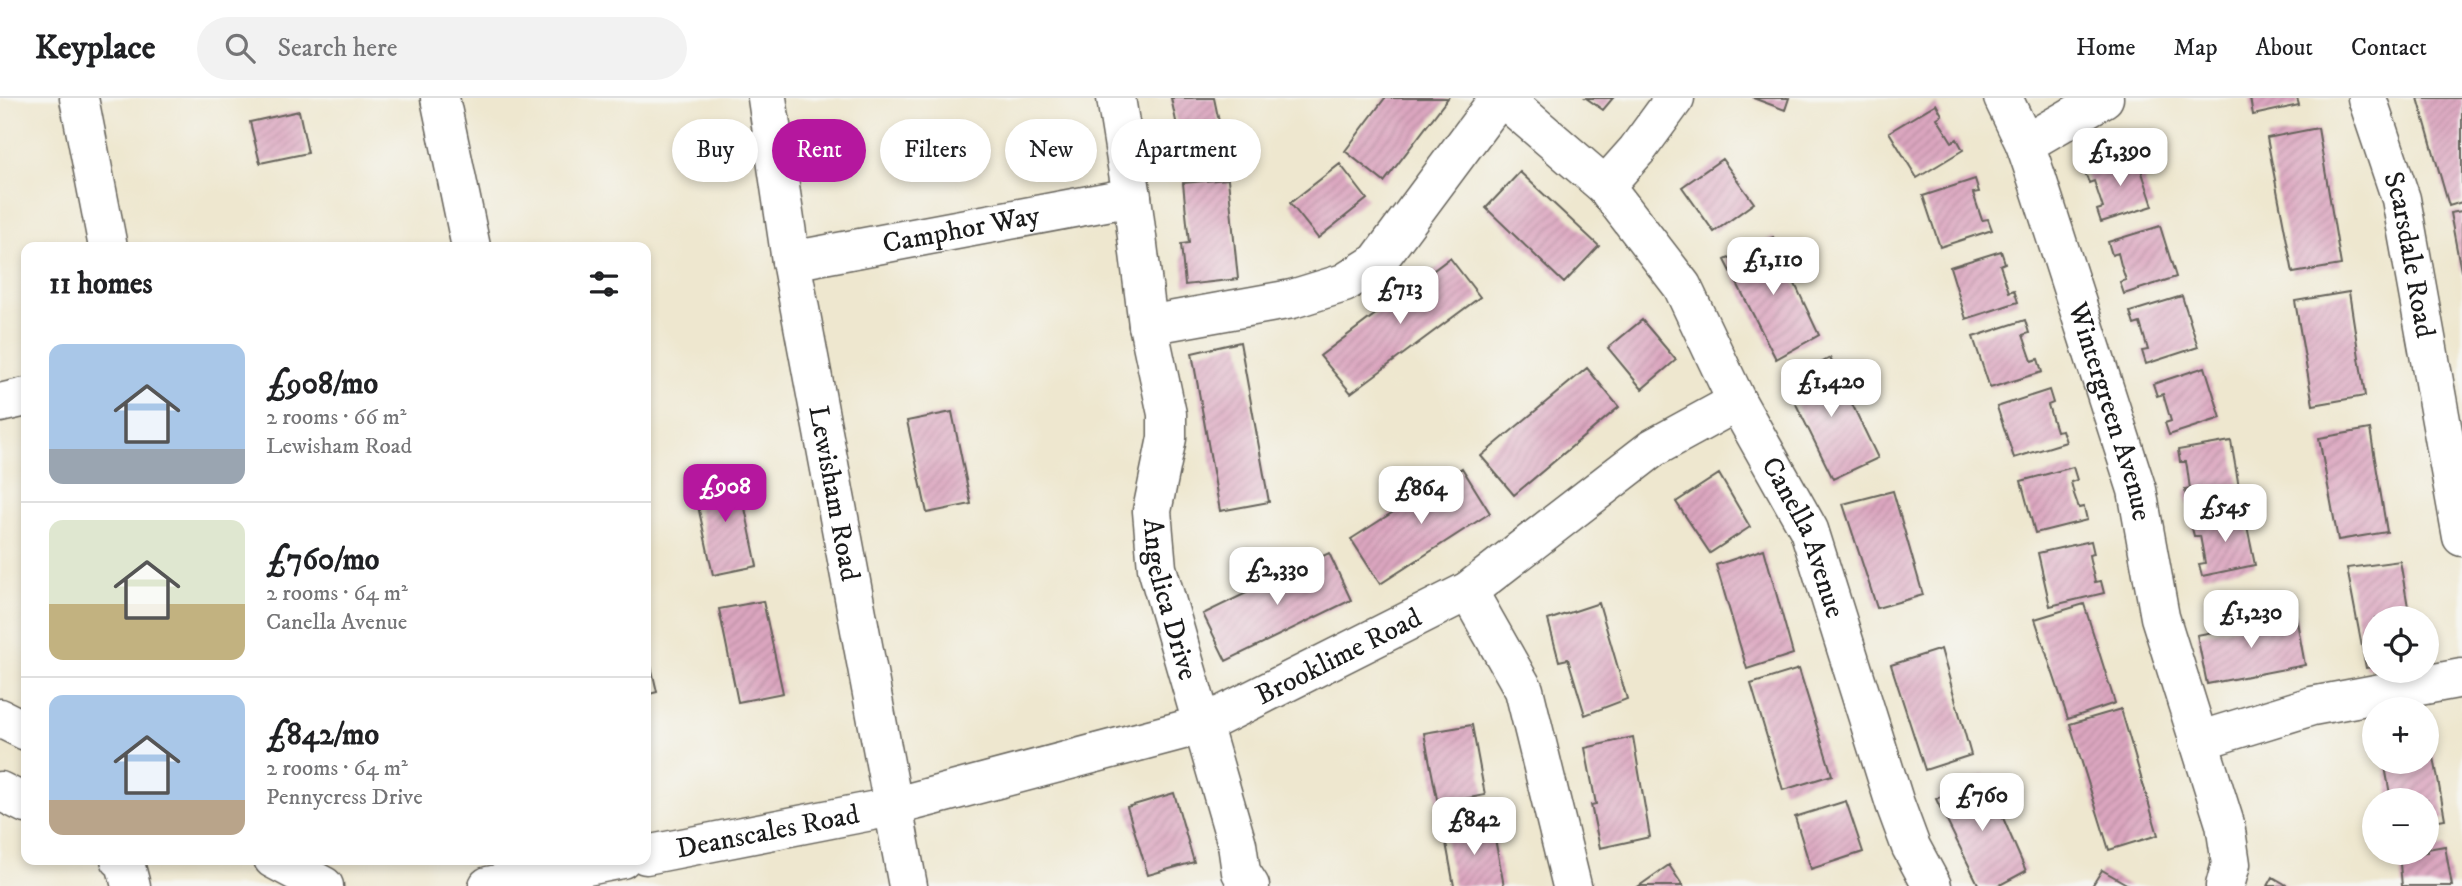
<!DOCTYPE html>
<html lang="en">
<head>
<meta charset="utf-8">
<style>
	:root { --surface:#fff; --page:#f2f2f2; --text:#202124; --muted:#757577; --line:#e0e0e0; --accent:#b5179e }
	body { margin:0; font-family:"IM FELL DW Pica",serif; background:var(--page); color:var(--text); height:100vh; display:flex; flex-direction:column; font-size:26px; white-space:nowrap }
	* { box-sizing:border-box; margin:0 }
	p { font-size:23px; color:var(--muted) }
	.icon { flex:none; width:38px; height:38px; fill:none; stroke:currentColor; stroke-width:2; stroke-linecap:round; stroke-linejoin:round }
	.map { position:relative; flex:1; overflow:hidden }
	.sheet { position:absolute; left:21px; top:144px; width:630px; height:623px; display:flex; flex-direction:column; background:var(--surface); border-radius:14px; box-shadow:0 4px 10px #0003 }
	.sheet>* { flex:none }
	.hud { position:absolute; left:672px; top:21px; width:665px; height:63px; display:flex; gap:14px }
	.buttons { position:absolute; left:2362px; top:508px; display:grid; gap:14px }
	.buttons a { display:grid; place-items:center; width:77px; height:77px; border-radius:50%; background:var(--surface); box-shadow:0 4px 10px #0003; font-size:35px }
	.price { position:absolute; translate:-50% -60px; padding:0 16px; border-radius:14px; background:#fff; color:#222; font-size:23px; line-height:46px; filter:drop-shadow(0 2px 4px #0008) }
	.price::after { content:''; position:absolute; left:50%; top:42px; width:21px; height:16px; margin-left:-10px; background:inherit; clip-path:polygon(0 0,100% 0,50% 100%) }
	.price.selected { background:var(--accent); color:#fff }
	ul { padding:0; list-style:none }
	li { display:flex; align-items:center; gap:21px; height:175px; padding:0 28px }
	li+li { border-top:2px solid var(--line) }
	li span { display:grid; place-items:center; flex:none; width:196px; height:140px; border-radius:14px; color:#555 }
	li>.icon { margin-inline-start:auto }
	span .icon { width:84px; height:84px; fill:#fffc; stroke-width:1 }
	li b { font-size:30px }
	h2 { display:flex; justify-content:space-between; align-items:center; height:84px; padding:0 28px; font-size:30px }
	.chip { padding:0 24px; border-radius:32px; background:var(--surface); box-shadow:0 4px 10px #0003; font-size:24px; line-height:63px }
	.chip.selected { background:var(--accent); color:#fff }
	header { display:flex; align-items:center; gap:42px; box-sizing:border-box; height:98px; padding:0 35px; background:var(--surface); border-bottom:2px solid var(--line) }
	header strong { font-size:33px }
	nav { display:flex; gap:38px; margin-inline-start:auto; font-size:24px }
	.search { width:490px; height:63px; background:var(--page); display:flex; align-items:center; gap:18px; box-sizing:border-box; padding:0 24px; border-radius:38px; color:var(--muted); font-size:26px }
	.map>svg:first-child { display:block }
	.building { fill:url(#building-hatch) }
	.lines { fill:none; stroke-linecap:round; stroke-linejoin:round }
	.minor-casing { stroke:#66635b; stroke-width:41 }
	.minor { stroke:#fff; stroke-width:38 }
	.labels { text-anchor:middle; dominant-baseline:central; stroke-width:5; stroke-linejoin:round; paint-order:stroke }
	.street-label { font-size:28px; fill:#1c1c1c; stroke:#f6f6f2 }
</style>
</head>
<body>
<header>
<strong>Keyplace</strong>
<div class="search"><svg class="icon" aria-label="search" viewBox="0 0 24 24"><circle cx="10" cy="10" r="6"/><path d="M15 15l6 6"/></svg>Search here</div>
<nav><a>Home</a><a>Map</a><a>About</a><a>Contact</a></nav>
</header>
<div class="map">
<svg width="2462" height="788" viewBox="0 0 2462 788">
	<defs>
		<pattern id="building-hatch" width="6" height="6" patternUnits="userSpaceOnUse" patternTransform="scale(1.75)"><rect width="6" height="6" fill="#dba6bf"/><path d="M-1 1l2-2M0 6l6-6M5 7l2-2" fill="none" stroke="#bb8ea4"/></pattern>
	</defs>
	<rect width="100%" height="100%" fill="#f6f6f2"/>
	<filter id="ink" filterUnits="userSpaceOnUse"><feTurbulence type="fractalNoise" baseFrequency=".0143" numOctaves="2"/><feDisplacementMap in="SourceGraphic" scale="14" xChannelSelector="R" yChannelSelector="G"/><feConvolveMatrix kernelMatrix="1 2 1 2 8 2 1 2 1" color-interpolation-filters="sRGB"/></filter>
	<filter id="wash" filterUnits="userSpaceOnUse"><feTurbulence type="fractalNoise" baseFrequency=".00686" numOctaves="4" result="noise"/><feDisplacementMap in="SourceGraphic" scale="28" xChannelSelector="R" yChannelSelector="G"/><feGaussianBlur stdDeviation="1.57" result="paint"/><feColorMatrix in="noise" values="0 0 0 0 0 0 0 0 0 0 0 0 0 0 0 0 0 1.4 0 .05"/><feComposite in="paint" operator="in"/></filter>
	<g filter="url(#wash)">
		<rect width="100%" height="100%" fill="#eee7cf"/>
		<g id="blocks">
			<path class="building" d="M 1171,0 L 1214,0 L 1226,57 L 1185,65 Z
				M 1385,0 L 1448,0 L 1384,84 L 1345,53 Z
				M 1586,0 L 1613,0 L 1603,12 Z
				M 1753,0 L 1789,0 L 1785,12 Z
				M 2250,0 L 2297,0 L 2299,7 L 2253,17 Z
				M 2418,0 L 2462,0 L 2462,104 L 2449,108 Z
				M 1936,6 L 1942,17 L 1937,20 L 1952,44 L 1957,41 L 1963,52 L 1917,80 L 1889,34 Z
				M 299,13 L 308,55 L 260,65 L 250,24 Z
				M 2318,30 L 2341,167 L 2293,175 L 2267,40 Z
				M 2136,56 L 2153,108 L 2101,124 L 2097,112 L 2103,110 L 2094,83 L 2089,85 L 2084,73 Z
				M 1722,61 L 1754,105 L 1714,134 L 1682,89 Z
				M 1340,66 L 1367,101 L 1318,140 L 1290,105 Z
				M 1520,74 L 1599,148 L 1564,185 L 1486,110 Z
				M 1228,81 L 1238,181 L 1185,187 L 1181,146 L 1189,145 L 1183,85 Z
				M 1975,81 L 1979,94 L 1973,95 L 1982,122 L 1988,121 L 1992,132 L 1940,149 L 1923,98 Z
				M 2462,113 L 2462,173 L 2461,173 L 2450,115 Z
				M 2160,128 L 2176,179 L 2124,196 L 2120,184 L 2126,182 L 2121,167 L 2118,155 L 2112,157 L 2108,144 Z
				M 1773,139 L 1819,237 L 1776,261 L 1725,162 Z
				M 2001,153 L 2005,165 L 2000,167 L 2009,194 L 2014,192 L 2018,204 L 1966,221 L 1950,169 Z
				M 1450,160 L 1480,199 L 1351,295 L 1320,258 Z
				M 2349,194 L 2365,298 L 2313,307 L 2295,203 Z
				M 2182,198 L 2198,249 L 2146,266 L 2142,253 L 2148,252 L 2146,245 L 2140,225 L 2134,227 L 2130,214 Z
				M 1642,222 L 1676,262 L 1642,291 L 1608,250 Z
				M 2025,222 L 2029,235 L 2023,237 L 2032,263 L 2038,261 L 2042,274 L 1990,290 L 1973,239 Z
				M 1240,244 L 1269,404 L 1220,413 L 1192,255 Z
				M 1830,260 L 1878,360 L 1833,381 L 1785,284 Z
				M 2205,269 L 2221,320 L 2169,337 L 2165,325 L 2171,323 L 2163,296 L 2157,298 L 2153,286 Z
				M 1587,270 L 1619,309 L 1514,397 L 1481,358 Z
				M 2049,292 L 2053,305 L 2048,307 L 2056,333 L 2062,332 L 2066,344 L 2014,360 L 1997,309 Z
				M 952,314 L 971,406 L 927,415 L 907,323 Z
				M 2370,331 L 2387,434 L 2338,442 L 2319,340 Z
				M 2231,343 L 2240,395 L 2187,405 L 2185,392 L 2190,391 L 2187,369 L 2186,364 L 2180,364 L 2178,352 Z
				M 2073,369 L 2077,382 L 2071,384 L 2074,396 L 2079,410 L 2084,409 L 2087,422 L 2035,435 L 2021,383 Z
				M 1462,370 L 1490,415 L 1380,486 L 1351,441 Z
				M 738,376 L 757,468 L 713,477 L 693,385 Z
				M 1719,376 L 1750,429 L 1710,455 L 1676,404 Z
				M 1893,393 L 1923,497 L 1877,510 L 1843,406 Z
				M 2244,414 L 2255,467 L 2202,478 L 2199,466 L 2205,465 L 2201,443 L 2200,438 L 2194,438 L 2191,426 Z
				M 2091,443 L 2094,456 L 2089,457 L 2090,463 L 2095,484 L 2101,483 L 2104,495 L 2050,508 L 2038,455 Z
				M 1764,451 L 1793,556 L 1747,571 L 1716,467 Z
				M 1329,455 L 1351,502 L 1226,563 L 1203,516 Z
				M 2400,463 L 2410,520 L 2375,520 L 2375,569 L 2366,570 L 2347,470 Z
				M 763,503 L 783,595 L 738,604 L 719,511 Z
				M 1599,505 L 1627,601 L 1585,617 L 1568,561 L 1559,563 L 1548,522 Z
				M 2084,506 L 2115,605 L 2068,621 L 2035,521 Z
				M 2296,518 L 2305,567 L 2207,586 L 2197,537 Z
				M 646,546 L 657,594 L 646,597 Z
				M 1941,551 L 1971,657 L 1925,672 L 1891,567 Z
				M 1799,571 L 1832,677 L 1783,692 L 1751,586 Z
				M 2121,611 L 2158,737 L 2109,752 L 2070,626 Z
				M 2427,620 L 2445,721 L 2427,724 L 2427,702 L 2391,702 L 2384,663 L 2427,663 Z
				M 1472,627 L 1485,697 L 1438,706 L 1424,635 Z
				M 1633,639 L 1650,739 L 1600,750 L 1591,707 L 1596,706 L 1585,650 Z
				M 1984,676 L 2026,773 L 1998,788 L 1979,788 L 1936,701 Z
				M 1174,695 L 1194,764 L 1148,777 L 1127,709 Z
				M 1846,703 L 1863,754 L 1811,771 L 1795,719 Z
				M 1492,725 L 1504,788 L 1454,788 L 1444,734 Z
				M 2445,748 L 2452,788 L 2402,788 L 2399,755 L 2427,754 L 2427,751 Z
				M 1669,767 L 1683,788 L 1639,788 Z
				M 2102,772 L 2130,788 L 2092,788 Z
				M 2273,779 L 2288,788 L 2268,788 Z"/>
		</g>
	</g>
	<g filter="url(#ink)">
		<use href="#blocks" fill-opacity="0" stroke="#66635b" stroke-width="2"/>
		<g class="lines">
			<defs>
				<g id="minor">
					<path d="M 79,0 L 108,149"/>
					<path d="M 440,0 L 471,149"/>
					<path id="s1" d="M 767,0 L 791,163 L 908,788"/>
					<path id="s2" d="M 1116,0 L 1132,99 L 1148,227 L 1167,316 L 1167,340 L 1152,413 L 1157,470 L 1237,746 L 1241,774 L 1250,788"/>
					<path id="s3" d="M 1503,0 L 1605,88 L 1682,188 L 1737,304 L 1809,432 L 1895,706 L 1911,749 L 1932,788"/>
					<path id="s4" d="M 2003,0 L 2025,46 L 2037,81 L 2137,392 L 2160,519 L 2225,726 L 2231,766 L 2225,788"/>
					<path id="s5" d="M 2367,0 L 2401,101 L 2462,439"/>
					<path d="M 2025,46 L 2104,0"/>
					<path d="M 1605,88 L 1637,52 L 1675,0"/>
					<path id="s6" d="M 791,163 L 1132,99"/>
					<path d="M 1148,227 L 1292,201 L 1344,185 L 1377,164 L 1499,0"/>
					<path d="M 0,305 L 26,299"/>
					<path d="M 1468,493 L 1524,592 L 1572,788"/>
					<path d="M 0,620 L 26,633"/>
					<path d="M 2198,643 L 2312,608 L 2462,580"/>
					<path d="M 0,693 L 26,706"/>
					<path id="s7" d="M 646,757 L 892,709 L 1202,627 L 1468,493 L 1653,350 L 1737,304"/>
					<path d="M 120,761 L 125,765 L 131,788"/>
					<path d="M 273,761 L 324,788"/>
					<path d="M 488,788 L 622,761"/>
				</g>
			</defs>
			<use href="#minor" class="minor-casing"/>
			<use href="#minor" class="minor"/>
		</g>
	</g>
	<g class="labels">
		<g class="street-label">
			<text stroke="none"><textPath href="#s6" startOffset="173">Camphor Way</textPath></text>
			<text stroke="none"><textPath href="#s5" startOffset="163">Scarsdale Road</textPath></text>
			<text stroke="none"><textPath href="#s4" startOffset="332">Wintergreen Avenue</textPath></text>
			<text stroke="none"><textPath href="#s1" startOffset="401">Lewisham Road</textPath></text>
			<text stroke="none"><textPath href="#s3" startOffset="541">Canella Avenue</textPath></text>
			<text stroke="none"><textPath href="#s2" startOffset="509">Angelica Drive</textPath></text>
			<text stroke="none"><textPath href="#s7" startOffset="724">Brooklime Road</textPath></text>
			<text stroke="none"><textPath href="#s7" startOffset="124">Deanscales Road</textPath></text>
		</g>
	</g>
</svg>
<div class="buttons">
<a><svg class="icon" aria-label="locate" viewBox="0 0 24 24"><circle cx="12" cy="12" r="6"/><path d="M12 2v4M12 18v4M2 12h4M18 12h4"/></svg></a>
<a>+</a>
<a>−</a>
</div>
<b class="price" style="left:2120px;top:90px">£1,390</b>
<b class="price" style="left:1773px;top:199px">£1,110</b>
<b class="price" style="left:1400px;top:228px">£713</b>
<b class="price" style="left:1831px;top:321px">£1,420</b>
<b class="price selected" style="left:725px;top:426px">£908</b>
<b class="price" style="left:1421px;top:428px">£864</b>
<b class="price" style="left:2225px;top:446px">£545</b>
<b class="price" style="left:1277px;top:509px">£2,330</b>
<b class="price" style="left:2251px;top:552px">£1,230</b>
<b class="price" style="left:1982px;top:735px">£760</b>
<b class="price" style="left:1474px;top:759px">£842</b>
<div class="hud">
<a class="chip">Buy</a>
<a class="chip selected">Rent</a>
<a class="chip">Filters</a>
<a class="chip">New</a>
<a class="chip">Apartment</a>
</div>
<section class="sheet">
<h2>11 homes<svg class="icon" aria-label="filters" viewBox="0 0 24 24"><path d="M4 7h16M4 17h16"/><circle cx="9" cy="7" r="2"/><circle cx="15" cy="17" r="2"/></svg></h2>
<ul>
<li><span style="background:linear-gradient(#a9c7e8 75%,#9aa5b1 0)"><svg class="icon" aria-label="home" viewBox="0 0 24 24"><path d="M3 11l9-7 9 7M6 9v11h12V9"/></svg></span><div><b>£908/mo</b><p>2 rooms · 66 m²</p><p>Lewisham Road</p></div></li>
<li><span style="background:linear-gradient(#dfe7d0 60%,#c2b280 0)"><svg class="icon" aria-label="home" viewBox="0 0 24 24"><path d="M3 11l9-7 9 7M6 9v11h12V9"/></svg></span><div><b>£760/mo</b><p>2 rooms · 64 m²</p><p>Canella Avenue</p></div></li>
<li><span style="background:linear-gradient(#a9c7e8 75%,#b9a48a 0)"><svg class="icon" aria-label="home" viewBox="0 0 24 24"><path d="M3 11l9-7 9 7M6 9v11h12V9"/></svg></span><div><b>£842/mo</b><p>2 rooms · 64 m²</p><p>Pennycress Drive</p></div></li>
</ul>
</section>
</div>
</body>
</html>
